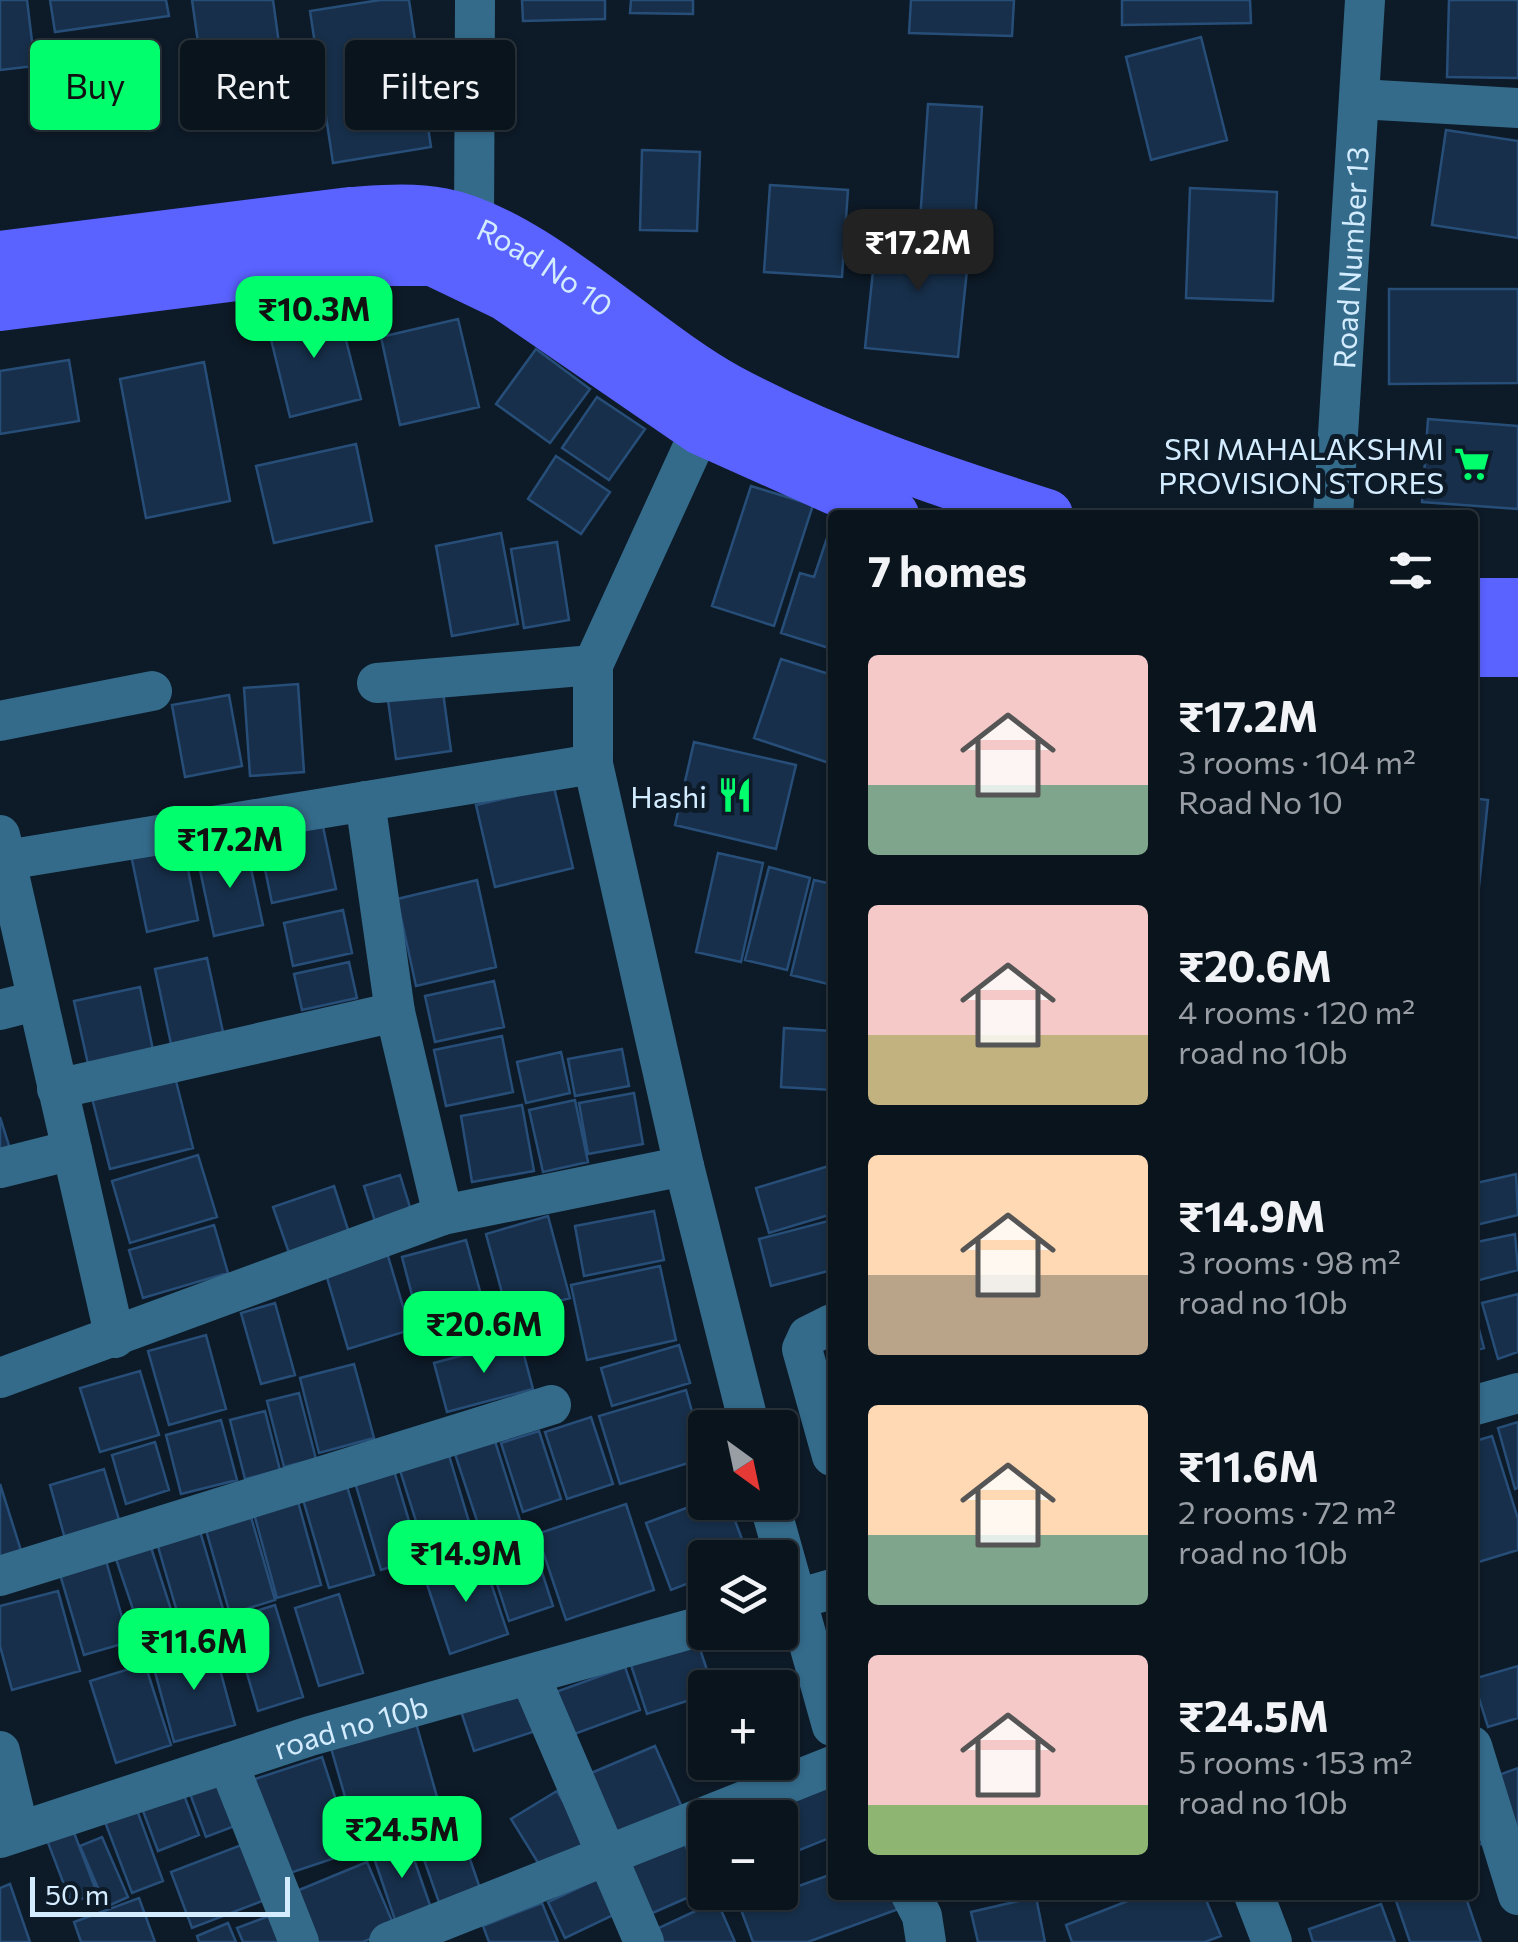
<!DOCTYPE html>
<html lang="en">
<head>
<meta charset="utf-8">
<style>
	:root { --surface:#0a141d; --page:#131d26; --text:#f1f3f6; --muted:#999ea4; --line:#2a333b; --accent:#00fe6d }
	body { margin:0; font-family:Commissioner,sans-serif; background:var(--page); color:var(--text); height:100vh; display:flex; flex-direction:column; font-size:38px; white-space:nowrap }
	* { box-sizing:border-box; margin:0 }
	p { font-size:32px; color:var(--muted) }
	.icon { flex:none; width:55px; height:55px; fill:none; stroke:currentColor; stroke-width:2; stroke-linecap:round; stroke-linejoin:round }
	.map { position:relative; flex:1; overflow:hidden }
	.side { position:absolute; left:828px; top:510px; width:650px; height:1390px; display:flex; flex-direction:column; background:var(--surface); border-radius:10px; box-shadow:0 2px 8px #0004,0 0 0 2px var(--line) }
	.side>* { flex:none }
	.guide { position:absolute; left:30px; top:40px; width:648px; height:90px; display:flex; gap:20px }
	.needle { width:65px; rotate:147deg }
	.buttons { position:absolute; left:688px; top:1410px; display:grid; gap:20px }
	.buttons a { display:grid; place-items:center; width:110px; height:110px; border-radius:10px; background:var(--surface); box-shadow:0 2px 8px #0004,0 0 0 2px var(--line); font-size:50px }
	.scale { position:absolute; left:30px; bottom:25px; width:260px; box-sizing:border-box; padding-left:10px; border:5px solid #d3ecff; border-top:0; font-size:28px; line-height:35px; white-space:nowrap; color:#d3ecff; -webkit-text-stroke:8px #0d1a27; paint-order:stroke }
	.price { position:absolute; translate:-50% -85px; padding:0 22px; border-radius:20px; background:var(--accent); color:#111; font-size:32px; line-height:65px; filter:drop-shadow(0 2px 5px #0008) }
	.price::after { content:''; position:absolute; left:50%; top:60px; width:30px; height:22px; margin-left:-15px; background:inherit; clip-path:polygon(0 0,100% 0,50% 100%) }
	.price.on { background:#222; color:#fff }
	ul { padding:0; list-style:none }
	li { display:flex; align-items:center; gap:30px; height:250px; padding:0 40px }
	li span { display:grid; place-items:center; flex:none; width:280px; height:200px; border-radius:10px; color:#555 }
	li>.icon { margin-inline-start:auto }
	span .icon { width:120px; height:120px; fill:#fffc; stroke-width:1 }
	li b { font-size:42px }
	h2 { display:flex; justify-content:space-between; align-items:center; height:120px; padding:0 40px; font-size:42px }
	.chip { padding:0 35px; border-radius:10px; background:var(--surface); box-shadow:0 2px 8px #0004,0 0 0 2px var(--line); font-size:35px; line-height:90px }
	.chip.on { background:var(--accent); color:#111 }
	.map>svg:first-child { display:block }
	.building { fill:#172f4a; stroke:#274e78; stroke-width:2.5 }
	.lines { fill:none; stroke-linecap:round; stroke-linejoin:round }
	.minor { stroke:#346b8b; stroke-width:40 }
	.major { stroke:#5a62ff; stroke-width:52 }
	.labels { text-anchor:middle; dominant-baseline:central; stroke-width:10; stroke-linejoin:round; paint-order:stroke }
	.street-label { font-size:30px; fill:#d3ecff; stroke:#0d1a27 }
	.poi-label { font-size:30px; fill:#d3ecff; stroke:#0d1a27; text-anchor:end }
</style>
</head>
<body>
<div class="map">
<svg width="1518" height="1942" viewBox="0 0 1518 1942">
	<rect width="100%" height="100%" fill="#0d1a27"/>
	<path class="building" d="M 0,0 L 27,0 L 35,66 L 0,70 Z
		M 50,0 L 166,0 L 169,16 L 55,32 Z
		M 192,0 L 273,0 L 280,51 L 201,64 Z
		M 380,0 L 409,0 L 431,147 L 333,163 L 310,11 Z
		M 522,0 L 605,0 L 605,19 L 523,21 Z
		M 631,0 L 693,0 L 693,14 L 630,13 Z
		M 911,0 L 1014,0 L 1012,36 L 909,33 Z
		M 1122,0 L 1250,0 L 1251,23 L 1122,25 Z
		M 1449,0 L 1518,0 L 1518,78 L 1447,77 Z
		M 1201,37 L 1227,140 L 1151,160 L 1126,57 Z
		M 928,104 L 982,107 L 975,224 L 920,221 Z
		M 1446,130 L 1518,141 L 1518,238 L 1432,225 Z
		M 642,150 L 700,152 L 697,231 L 640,230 Z
		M 770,185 L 848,190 L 842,277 L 764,272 Z
		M 1190,188 L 1277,192 L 1273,301 L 1186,298 Z
		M 877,232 L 970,241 L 958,357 L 865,348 Z
		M 1389,289 L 1518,289 L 1518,383 L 1389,384 Z
		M 337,305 L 361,399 L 290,417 L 267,323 Z
		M 458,319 L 479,407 L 400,425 L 381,337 Z
		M 536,349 L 590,389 L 550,443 L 496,404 Z
		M 69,360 L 79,421 L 0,434 L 0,371 Z
		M 204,362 L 230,501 L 146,518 L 120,379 Z
		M 597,397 L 645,429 L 609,480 L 562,448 Z
		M 1428,419 L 1518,426 L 1518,509 L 1422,502 Z
		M 356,444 L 372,521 L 274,543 L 256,466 Z
		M 556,456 L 610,492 L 581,534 L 528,499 Z
		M 751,486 L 813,505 L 774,626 L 712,606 Z
		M 501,533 L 518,624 L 452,636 L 436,546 Z
		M 827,538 L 832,540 L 832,649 L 781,633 L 800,573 L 814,577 Z
		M 557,542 L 569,620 L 524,628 L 511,549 Z
		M 781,659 L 832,675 L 832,764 L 754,738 Z
		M 298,684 L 304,772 L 250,776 L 244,688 Z
		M 443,692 L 451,751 L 396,759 L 388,700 Z
		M 229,695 L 242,766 L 185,777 L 172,705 Z
		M 694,742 L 796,765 L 776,849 L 675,825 Z
		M 554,787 L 573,868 L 495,887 L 476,805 Z
		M 1472,798 L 1488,800 L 1478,896 L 1472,895 Z
		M 321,817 L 336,889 L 272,903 L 257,831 Z
		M 183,844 L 198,920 L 147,932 L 131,855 Z
		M 246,845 L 263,925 L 214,936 L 197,856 Z
		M 718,853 L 763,863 L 741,962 L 696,952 Z
		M 769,867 L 810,878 L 787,970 L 745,960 Z
		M 477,880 L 496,967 L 416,986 L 397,899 Z
		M 814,880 L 832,884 L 832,985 L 791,975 Z
		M 343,910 L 352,953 L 293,966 L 284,923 Z
		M 207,958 L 223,1032 L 171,1044 L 155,969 Z
		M 349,962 L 357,998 L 302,1010 L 294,974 Z
		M 494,981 L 504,1027 L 435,1042 L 425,996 Z
		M 140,987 L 153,1050 L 88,1064 L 74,1001 Z
		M 784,1028 L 832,1031 L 832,1090 L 781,1087 Z
		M 502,1036 L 513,1092 L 446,1106 L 434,1050 Z
		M 622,1049 L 629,1086 L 575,1096 L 568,1059 Z
		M 561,1052 L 570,1093 L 526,1103 L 517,1062 Z
		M 175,1077 L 193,1148 L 110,1169 L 92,1098 Z
		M 634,1093 L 643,1144 L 588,1154 L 579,1103 Z
		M 575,1100 L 588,1162 L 543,1172 L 529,1110 Z
		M 522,1105 L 534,1171 L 472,1182 L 461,1116 Z
		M 0,1117 L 11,1152 L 0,1156 Z
		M 198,1155 L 217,1217 L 130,1243 L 112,1181 Z
		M 832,1165 L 832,1214 L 769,1233 L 756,1188 Z
		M 1516,1174 L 1518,1215 L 1472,1226 L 1472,1184 Z
		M 400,1175 L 413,1217 L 377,1228 L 364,1186 Z
		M 334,1186 L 350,1236 L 290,1256 L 273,1207 Z
		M 654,1211 L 664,1260 L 584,1276 L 575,1226 Z
		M 548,1216 L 570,1298 L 508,1315 L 486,1234 Z
		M 832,1220 L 832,1270 L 771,1286 L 759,1239 Z
		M 214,1225 L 228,1273 L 143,1298 L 129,1250 Z
		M 1515,1234 L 1518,1270 L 1472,1282 L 1472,1243 Z
		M 466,1240 L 489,1324 L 424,1341 L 402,1257 Z
		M 385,1246 L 410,1330 L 348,1349 L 323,1264 Z
		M 660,1266 L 676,1340 L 587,1360 L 571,1285 Z
		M 1518,1294 L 1518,1352 L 1498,1359 L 1482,1303 Z
		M 275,1303 L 295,1375 L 261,1384 L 241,1313 Z
		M 1472,1303 L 1484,1348 L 1472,1351 Z
		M 206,1335 L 226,1409 L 169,1425 L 148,1351 Z
		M 520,1340 L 533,1389 L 447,1412 L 434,1363 Z
		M 679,1345 L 690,1383 L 612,1406 L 601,1368 Z
		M 354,1364 L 374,1438 L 319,1453 L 300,1378 Z
		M 140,1371 L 159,1435 L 100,1452 L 80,1388 Z
		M 686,1390 L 705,1458 L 620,1484 L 599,1416 Z
		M 299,1393 L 316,1459 L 284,1467 L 267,1401 Z
		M 265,1411 L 280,1470 L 245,1479 L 230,1420 Z
		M 591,1417 L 613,1484 L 567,1499 L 545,1432 Z
		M 221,1420 L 237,1480 L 181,1494 L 166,1435 Z
		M 1518,1422 L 1518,1488 L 1515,1489 L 1498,1428 Z
		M 539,1431 L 561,1499 L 523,1512 L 501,1443 Z
		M 1492,1436 L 1518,1519 L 1518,1550 L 1472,1564 L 1472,1442 Z
		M 494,1438 L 520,1520 L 481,1533 L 454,1451 Z
		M 155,1442 L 169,1490 L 126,1504 L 112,1455 Z
		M 448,1452 L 473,1535 L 425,1550 L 399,1467 Z
		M 393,1467 L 420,1558 L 381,1570 L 354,1479 Z
		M 104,1469 L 122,1530 L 67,1546 L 50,1485 Z
		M 346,1483 L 374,1575 L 329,1588 L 302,1496 Z
		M 0,1484 L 24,1560 L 0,1568 Z
		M 297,1498 L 321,1585 L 277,1598 L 253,1510 Z
		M 705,1501 L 728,1502 L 749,1558 L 705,1558 L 705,1577 L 671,1590 L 646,1523 Z
		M 626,1504 L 654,1590 L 566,1620 L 537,1534 Z
		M 251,1517 L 275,1600 L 230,1614 L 206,1530 Z
		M 527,1526 L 553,1606 L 509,1621 L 483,1541 Z
		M 200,1531 L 225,1616 L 182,1629 L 157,1543 Z
		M 148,1538 L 175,1622 L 141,1633 L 113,1550 Z
		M 482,1556 L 508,1634 L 450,1654 L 424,1575 Z
		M 105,1557 L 129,1642 L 84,1655 L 59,1571 Z
		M 58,1591 L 80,1671 L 12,1690 L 0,1646 L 0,1606 Z
		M 339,1594 L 363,1673 L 319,1686 L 295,1608 Z
		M 275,1605 L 303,1697 L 258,1711 L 231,1619 Z
		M 698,1643 L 713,1688 L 705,1688 L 705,1695 L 647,1714 L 631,1665 Z
		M 213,1644 L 235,1725 L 174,1742 L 152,1661 Z
		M 145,1664 L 171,1745 L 116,1763 L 90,1681 Z
		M 1518,1666 L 1518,1718 L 1488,1727 L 1473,1679 Z
		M 625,1667 L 640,1710 L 569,1736 L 553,1693 Z
		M 528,1684 L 542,1729 L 474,1751 L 459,1705 Z
		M 416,1723 L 437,1797 L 352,1821 L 331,1748 Z
		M 655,1746 L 684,1812 L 612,1843 L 584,1776 Z
		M 322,1757 L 353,1852 L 284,1875 L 252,1780 Z
		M 1518,1768 L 1518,1832 L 1496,1776 Z
		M 222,1778 L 240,1824 L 206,1837 L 189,1791 Z
		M 832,1784 L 832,1837 L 780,1858 L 780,1818 L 761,1818 L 755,1801 Z
		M 181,1787 L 199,1835 L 158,1851 L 140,1803 Z
		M 1472,1788 L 1491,1841 L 1472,1847 Z
		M 557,1791 L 591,1846 L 545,1874 L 511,1819 Z
		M 134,1802 L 163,1881 L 132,1893 L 102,1814 Z
		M 705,1827 L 705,1880 L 687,1835 Z
		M 73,1830 L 97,1893 L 71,1903 L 47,1840 Z
		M 679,1831 L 705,1890 L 641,1918 L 615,1859 Z
		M 462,1836 L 483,1897 L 442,1911 L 421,1851 Z
		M 102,1837 L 128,1897 L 106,1907 L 80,1846 Z
		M 249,1842 L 270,1898 L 192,1928 L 171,1872 Z
		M 408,1842 L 431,1908 L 395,1920 L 373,1855 Z
		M 367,1862 L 395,1928 L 363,1942 L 307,1942 L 287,1895 Z
		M 610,1873 L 626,1909 L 565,1938 L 548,1902 Z
		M 832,1874 L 832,1895 L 899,1895 L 904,1907 L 808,1942 L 753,1942 L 740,1907 Z
		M 10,1884 L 30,1942 L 0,1942 L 0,1888 Z
		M 1143,1895 L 1204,1895 L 1221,1936 L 1205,1942 L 1072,1942 L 1066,1925 Z
		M 1394,1895 L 1465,1895 L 1481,1942 L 1410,1942 Z
		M 1036,1897 L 1045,1942 L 978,1942 L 971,1912 Z
		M 139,1898 L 155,1942 L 81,1942 L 74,1922 Z
		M 717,1901 L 735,1942 L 657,1942 L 652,1931 Z
		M 542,1903 L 558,1942 L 489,1942 L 483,1926 Z
		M 1381,1904 L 1395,1942 L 1313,1942 L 1309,1929 Z
		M 274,1914 L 285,1942 L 243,1942 L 237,1928 Z
		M 228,1923 L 236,1942 L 199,1942 L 197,1936 Z"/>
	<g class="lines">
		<g class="minor">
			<path d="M 1359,99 L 1518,108"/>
			<path d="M 474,226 L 475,0"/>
			<path d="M 701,429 L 593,665 L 593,764 L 684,1166 L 750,1428"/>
			<path id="s1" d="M 1333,515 L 1365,0"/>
			<path d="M 377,683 L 593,665"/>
			<path d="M 0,721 L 152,691"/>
			<path d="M 365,801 L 395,1012 L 443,1215"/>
			<path d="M 0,835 L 115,1338"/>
			<path d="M 0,861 L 593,764"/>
			<path d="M 0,1010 L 35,1001"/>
			<path d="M 57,1089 L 395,1012"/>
			<path d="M 0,1168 L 72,1150"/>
			<path d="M 832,1324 L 808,1336 L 802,1349 L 832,1456"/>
			<path d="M 0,1378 L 443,1215 L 684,1166"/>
			<path d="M 1472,1406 L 1518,1393"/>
			<path d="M 769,1502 L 832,1726"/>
			<path d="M 0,1576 L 551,1405"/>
			<path d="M 780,1604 L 832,1589"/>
			<path d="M 530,1676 L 644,1942"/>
			<path d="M 1472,1746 L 1518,1895"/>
			<path d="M 0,1751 L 19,1831"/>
			<path d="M 228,1763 L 299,1942"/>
			<path id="s2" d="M 0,1838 L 310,1736 L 705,1625"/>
			<path d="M 911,1895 L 922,1916 L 926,1942"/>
			<path d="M 1254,1895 L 1272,1942"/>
			<path d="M 389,1942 L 832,1766"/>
		</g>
		<g class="major">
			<path id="s3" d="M 0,257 L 350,213 C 381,211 411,208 442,214 C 532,231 644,344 727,389 C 829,444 937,480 1047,515"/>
			<path d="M 0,305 L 354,260 L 433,260 L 506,295 L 701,429 L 893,515"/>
			<path d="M 1472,604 L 1518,604"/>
			<path d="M 1472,651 L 1518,651"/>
		</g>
	</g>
	<defs>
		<symbol id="supermarket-bare" viewBox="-9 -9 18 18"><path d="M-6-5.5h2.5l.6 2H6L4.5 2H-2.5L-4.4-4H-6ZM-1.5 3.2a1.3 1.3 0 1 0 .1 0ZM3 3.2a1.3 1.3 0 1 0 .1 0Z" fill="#00fe6d" stroke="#0d1a27" stroke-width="2.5" paint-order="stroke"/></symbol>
		<symbol id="restaurant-bare" viewBox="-9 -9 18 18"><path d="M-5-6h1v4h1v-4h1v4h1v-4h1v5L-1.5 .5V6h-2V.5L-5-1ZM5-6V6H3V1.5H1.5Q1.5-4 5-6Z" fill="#00fe6d" stroke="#0d1a27" stroke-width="2.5" paint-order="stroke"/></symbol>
	</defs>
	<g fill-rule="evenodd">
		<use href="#supermarket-bare" x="1447" y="439" width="50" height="50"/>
		<use href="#restaurant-bare" x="710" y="770" width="50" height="50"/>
	</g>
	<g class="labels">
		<g class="street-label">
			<text stroke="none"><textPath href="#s1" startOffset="258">Road Number 13</textPath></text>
			<text stroke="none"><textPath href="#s3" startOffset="562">Road No 10</textPath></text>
			<text stroke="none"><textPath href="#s2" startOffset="368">road no 10b</textPath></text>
		</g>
		<g class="poi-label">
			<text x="1444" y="447">SRI MAHALAKSHMI<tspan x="1444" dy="34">PROVISION STORES</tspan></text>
			<text x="707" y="795">Hashi</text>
		</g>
	</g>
</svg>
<div class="buttons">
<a><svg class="needle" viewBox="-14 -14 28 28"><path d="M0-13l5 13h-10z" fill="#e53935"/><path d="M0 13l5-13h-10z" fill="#999ea4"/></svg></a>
<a><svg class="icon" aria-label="layers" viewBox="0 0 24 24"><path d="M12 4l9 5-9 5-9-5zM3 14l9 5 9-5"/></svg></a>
<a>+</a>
<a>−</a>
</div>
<div class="scale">50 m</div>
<b class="price on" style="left:918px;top:294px">₹17.2M</b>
<b class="price" style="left:314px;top:361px">₹10.3M</b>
<b class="price" style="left:230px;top:891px">₹17.2M</b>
<b class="price" style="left:484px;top:1376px">₹20.6M</b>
<b class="price" style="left:466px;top:1605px">₹14.9M</b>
<b class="price" style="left:194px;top:1693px">₹11.6M</b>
<b class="price" style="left:402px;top:1881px">₹24.5M</b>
<div class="guide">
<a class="chip on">Buy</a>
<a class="chip">Rent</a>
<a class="chip">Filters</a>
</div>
<section class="side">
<h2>7 homes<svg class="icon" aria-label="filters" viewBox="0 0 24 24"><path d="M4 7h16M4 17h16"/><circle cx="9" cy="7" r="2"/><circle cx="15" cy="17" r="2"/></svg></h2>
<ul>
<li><span style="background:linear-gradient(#f6c9c9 65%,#7fa58c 0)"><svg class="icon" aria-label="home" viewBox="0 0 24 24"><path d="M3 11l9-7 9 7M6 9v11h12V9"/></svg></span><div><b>₹17.2M</b><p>3 rooms · 104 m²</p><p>Road No 10</p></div></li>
<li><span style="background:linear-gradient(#f6c9c9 65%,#c2b280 0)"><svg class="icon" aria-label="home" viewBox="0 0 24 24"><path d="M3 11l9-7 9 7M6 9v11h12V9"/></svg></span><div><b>₹20.6M</b><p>4 rooms · 120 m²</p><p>road no 10b</p></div></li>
<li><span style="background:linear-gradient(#ffd9b3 60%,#b9a48a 0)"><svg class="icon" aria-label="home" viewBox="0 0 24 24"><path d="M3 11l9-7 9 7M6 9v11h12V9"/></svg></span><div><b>₹14.9M</b><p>3 rooms · 98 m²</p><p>road no 10b</p></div></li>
<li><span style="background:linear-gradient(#ffd9b3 65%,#7fa58c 0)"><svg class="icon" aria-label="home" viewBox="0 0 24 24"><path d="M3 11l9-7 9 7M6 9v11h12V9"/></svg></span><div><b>₹11.6M</b><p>2 rooms · 72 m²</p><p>road no 10b</p></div></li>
<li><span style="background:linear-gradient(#f6c9c9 75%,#8fb573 0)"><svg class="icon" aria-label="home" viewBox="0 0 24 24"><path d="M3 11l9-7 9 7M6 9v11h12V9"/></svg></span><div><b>₹24.5M</b><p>5 rooms · 153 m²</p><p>road no 10b</p></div></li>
</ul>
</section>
</div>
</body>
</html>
